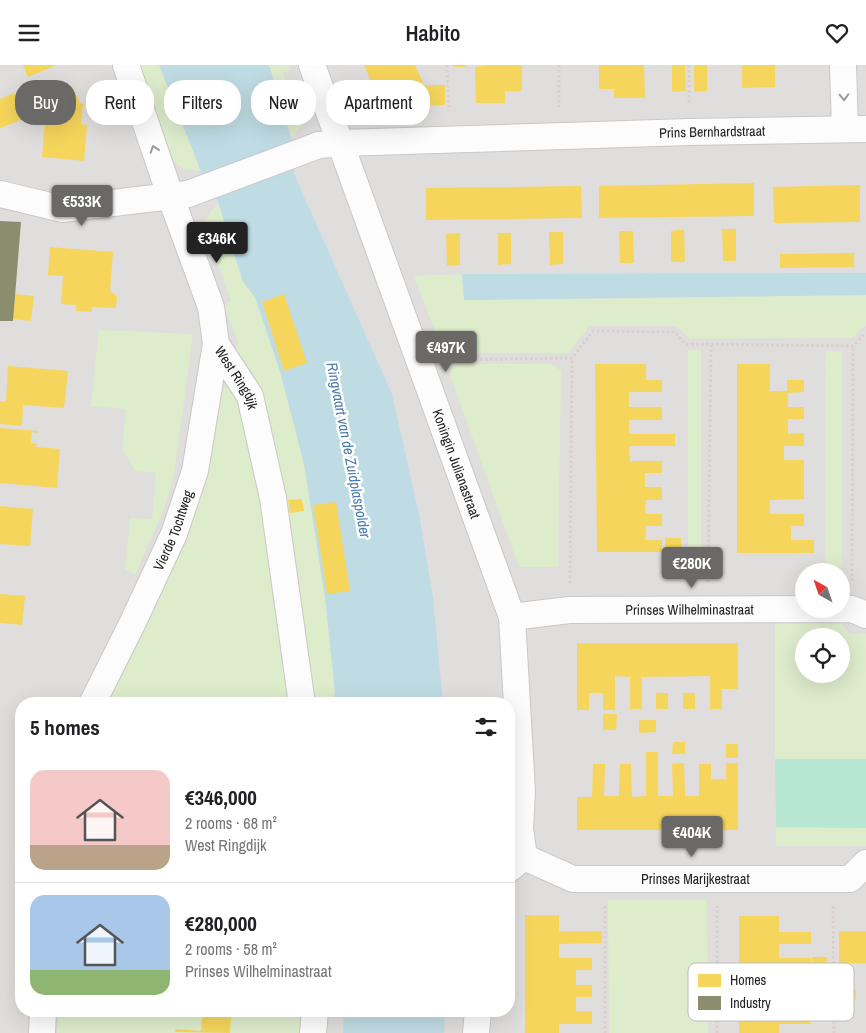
<!DOCTYPE html>
<html lang="en">
<head>
<meta charset="utf-8">
<style>
	:root { --surface:#fff; --page:#f2f2f2; --text:#202124; --muted:#757577; --line:#e0e0e0; --accent:#6a6968 }
	body { margin:0; font-family:"Archivo Narrow",sans-serif; background:var(--page); color:var(--text); height:100vh; display:flex; flex-direction:column; font-size:19px; white-space:nowrap }
	* { box-sizing:border-box; margin:0 }
	p { font-size:16px; color:var(--muted) }
	.icon { flex:none; width:28px; height:28px; fill:none; stroke:currentColor; stroke-width:2; stroke-linecap:round; stroke-linejoin:round }
	.map { position:relative; flex:1; overflow:hidden }
	.side { position:absolute; left:15px; top:632px; width:500px; height:320px; display:flex; flex-direction:column; background:var(--surface); border-radius:20px; box-shadow:0 5px 20px #0002 }
	.side>* { flex:none }
	.guide { position:absolute; left:15px; top:15px; width:500px; height:45px; display:flex; gap:10px }
	.needle { width:32px; rotate:320deg }
	.buttons { position:absolute; left:795px; top:498px; display:grid; gap:10px }
	.buttons a { display:grid; place-items:center; width:55px; height:55px; border-radius:50%; background:var(--surface); box-shadow:0 5px 20px #0002; font-size:25px }
	.price { position:absolute; translate:-50% -42px; padding:0 11px; border-radius:5px; background:var(--accent); color:#fff; font-size:16px; line-height:32px; filter:drop-shadow(0 1px 2px #0008) }
	.price::after { content:''; position:absolute; left:50%; top:30px; width:15px; height:11px; margin-left:-8px; background:inherit; clip-path:polygon(0 0,100% 0,50% 100%) }
	.price.active { background:#222; color:#fff }
	ul { padding:0; list-style:none }
	li { display:flex; align-items:center; gap:15px; height:125px; padding:0 15px }
	li+li { border-top:1px solid var(--line) }
	li span { display:grid; place-items:center; flex:none; width:140px; height:100px; border-radius:15px; color:#555 }
	li>.icon { margin-inline-start:auto }
	span .icon { width:60px; height:60px; fill:#fffc; stroke-width:1 }
	li b { font-size:21px }
	h2 { display:flex; justify-content:space-between; align-items:center; height:60px; padding:0 15px; font-size:21px }
	.pill { padding:0 18px; border-radius:20px; background:var(--surface); box-shadow:0 5px 20px #0002; font-size:18px; line-height:45px }
	.pill.active { background:var(--accent); color:#fff }
	header { display:flex; justify-content:space-between; align-items:center; height:65px; padding:0 15px; background:var(--surface); font-size:22px; font-weight:600 }
	.map>svg:first-child { display:block }
	.residential { fill:#dfdedc; fill-rule:evenodd }
	.grass { fill:#ddeccb; fill-rule:evenodd }
	.pitch { fill:#b7e6d2 }
	.water { fill:#bfdbe3 }
	.homes { fill:#f6d55c }
	.industry { fill:#8c8c6e }
	.lines { fill:none; stroke-linecap:round; stroke-linejoin:round }
	.minor-casing { stroke:#c9c8c7; stroke-width:28 }
	.path { stroke:#dccecd; stroke-width:3; stroke-dasharray:2.5 2.5; stroke-linecap:butt }
	.minor { stroke:#fdfcfc; stroke-width:26 }
	.oneway { stroke:#9a9a9a }
	.labels { text-anchor:middle; dominant-baseline:central; stroke-width:5; stroke-linejoin:round; paint-order:stroke }
	.street-label { font-size:14px; fill:#222; stroke:#fff }
	.water-label { font-size:15px; font-style:italic; fill:#4a7aab; stroke:#fff }
	.key { fill:#fff; stroke:#bdbdbd; stroke-width:1 }
	.key-label { font-size:14px; fill:#222 }
</style>
</head>
<body>
<header><svg class="icon" aria-label="menu" viewBox="0 0 24 24"><path d="M4 6h16M4 12h16M4 18h16"/></svg>Habito<svg class="icon" aria-label="heart" viewBox="0 0 24 24"><path d="M12 20l-8-8c-3-5 5-10 8-4 3-6 11-1 8 4z"/></svg></header>
<div class="map">
<svg width="866" height="968" viewBox="0 0 866 968">
	<rect width="100%" height="100%" fill="#f0eeeb"/>
	<path class="residential" d="M 0,0 L 866,0 L 866,968 L 0,968 ZM 804,506 L 841,506 L 841,544 L 804,544 ZM 804,571 L 841,571 L 841,609 L 804,609 ZM 21,639 L 509,639 L 509,946 L 21,946 Z"/>
	<path class="grass" d="M 135,0 L 159,0 L 201,106 L 182,103 L 173,96 L 172,97 Z
		M 269,0 L 288,0 L 290,4 L 283,8 L 290,27 L 301,25 L 308,52 L 291,73 Z
		M 218,137 L 243,217 L 255,232 L 280,306 L 304,399 L 325,532 L 335,627 L 333,639 L 306,639 L 232,293 L 238,277 L 224,240 L 231,236 L 203,158 Z
		M 462,209 L 464,235 L 866,230 L 866,261 L 864,261 L 852,273 L 690,274 L 676,261 L 590,261 L 568,288 L 451,288 L 441,282 L 414,211 Z
		M 99,265 L 193,269 L 174,410 L 164,444 L 135,510 L 125,504 L 130,453 L 152,454 L 156,408 L 135,406 L 122,383 L 126,344 L 91,341 Z
		M 688,285 L 701,285 L 701,503 L 688,502 Z
		M 826,286 L 842,286 L 842,502 L 825,502 Z
		M 453,299 L 551,299 L 561,306 L 558,502 L 519,502 L 450,310 Z
		M 225,321 L 234,326 L 252,369 L 293,639 L 105,639 L 170,510 L 190,460 L 218,329 Z
		M 775,556 L 839,556 L 850,569 L 866,569 L 866,694 L 775,694 ZM 804,571 L 841,571 L 841,609 L 804,609 Z
		M 776,762 L 866,763 L 866,781 L 776,781 Z
		M 608,835 L 707,835 L 708,968 L 609,968 Z
		M 58,946 L 304,946 L 302,968 L 57,968 Z"/>
	<path class="pitch" d="M 775,694 L 866,694 L 866,763 L 776,762 Z"/>
	<path class="water" d="M 159,0 L 269,0 L 291,73 L 294,109 L 392,329 L 420,454 L 433,533 L 443,639 L 333,639 L 335,627 L 325,532 L 304,399 L 280,306 L 255,232 L 243,217 L 218,137 L 201,106 Z
		M 866,208 L 866,230 L 464,235 L 462,209 Z
		M 344,946 L 445,946 L 444,968 L 343,968 Z"/>
	<path class="homes" d="M 23,0 L 57,0 L 28,12 Z
		M 364,0 L 415,0 L 424,20 L 445,20 L 445,40 L 413,41 L 414,21 L 411,15 L 377,30 Z
		M 453,0 L 466,0 L 466,2 L 454,2 Z
		M 487,0 L 522,0 L 522,26 L 505,26 L 505,38 L 476,38 L 475,2 Z
		M 599,0 L 644,0 L 645,33 L 614,33 L 614,24 L 599,24 Z
		M 672,0 L 685,0 L 686,26 L 672,27 Z
		M 694,0 L 707,0 L 707,26 L 694,27 Z
		M 742,0 L 775,0 L 775,22 L 742,23 Z
		M 50,19 L 72,21 L 80,38 L 83,39 L 81,59 L 87,60 L 84,96 L 42,92 L 45,56 L 50,57 Z
		M 15,28 L 24,54 L 0,63 L 0,34 Z
		M 754,118 L 754,151 L 599,153 L 599,121 Z
		M 860,120 L 860,157 L 774,158 L 773,122 Z
		M 581,121 L 582,153 L 426,155 L 426,123 Z
		M 722,164 L 736,164 L 736,196 L 723,196 Z
		M 677,165 L 684,165 L 685,197 L 671,197 L 671,166 Z
		M 619,166 L 633,166 L 634,198 L 620,198 Z
		M 549,167 L 563,167 L 563,199 L 550,200 Z
		M 460,168 L 460,200 L 447,201 L 446,169 Z
		M 498,168 L 511,168 L 511,199 L 498,200 Z
		M 50,182 L 113,187 L 110,226 L 117,231 L 116,243 L 92,242 L 92,247 L 76,246 L 76,240 L 61,239 L 63,211 L 48,210 Z
		M 854,188 L 854,202 L 780,203 L 780,189 Z
		M 15,229 L 34,231 L 31,256 L 13,254 Z
		M 284,229 L 307,298 L 284,306 L 262,237 Z
		M 595,299 L 646,299 L 646,315 L 662,315 L 662,327 L 629,327 L 629,342 L 662,342 L 662,355 L 629,355 L 629,369 L 675,369 L 675,381 L 629,381 L 630,396 L 662,396 L 662,408 L 645,408 L 645,422 L 662,422 L 662,435 L 646,435 L 645,449 L 662,449 L 662,461 L 646,461 L 645,475 L 662,475 L 662,487 L 597,487 Z
		M 737,299 L 770,299 L 770,326 L 787,326 L 787,315 L 804,315 L 804,327 L 788,328 L 788,342 L 804,342 L 804,354 L 788,354 L 788,369 L 804,368 L 804,381 L 784,381 L 784,395 L 804,395 L 804,434 L 770,435 L 770,449 L 804,449 L 804,461 L 791,461 L 791,475 L 814,475 L 814,488 L 737,488 Z
		M 8,301 L 68,306 L 64,343 L 23,340 L 22,361 L 0,359 L 0,336 L 6,337 Z
		M 0,363 L 38,366 L 38,368 L 32,367 L 31,378 L 37,379 L 36,382 L 60,384 L 57,423 L 0,418 Z
		M 302,434 L 304,446 L 290,448 L 288,435 Z
		M 336,437 L 350,526 L 327,529 L 313,440 Z
		M 0,441 L 33,444 L 30,481 L 0,479 Z
		M 665,473 L 681,473 L 681,487 L 666,487 Z
		M 0,529 L 25,531 L 22,560 L 0,558 Z
		M 577,578 L 738,578 L 738,624 L 722,624 L 722,644 L 710,644 L 710,611 L 642,612 L 642,644 L 630,644 L 630,612 L 615,611 L 615,645 L 603,645 L 603,628 L 589,628 L 589,645 L 577,645 Z
		M 656,628 L 668,628 L 668,644 L 656,644 Z
		M 683,628 L 695,628 L 695,644 L 683,644 Z
		M 603,649 L 617,649 L 616,665 L 603,665 Z
		M 639,655 L 656,655 L 656,667 L 639,668 Z
		M 673,677 L 685,677 L 685,689 L 672,689 Z
		M 726,679 L 738,679 L 738,693 L 726,693 Z
		M 646,687 L 658,687 L 658,731 L 673,731 L 672,699 L 684,698 L 685,731 L 699,731 L 699,699 L 711,699 L 711,714 L 726,714 L 726,698 L 738,698 L 738,765 L 577,765 L 577,732 L 592,732 L 593,699 L 605,699 L 604,731 L 619,731 L 620,699 L 631,699 L 632,732 L 646,731 Z
		M 525,850 L 559,850 L 559,866 L 602,866 L 602,878 L 559,879 L 559,893 L 592,893 L 592,905 L 576,905 L 576,920 L 592,920 L 592,932 L 576,932 L 576,946 L 592,946 L 592,959 L 559,959 L 559,968 L 525,968 Z
		M 739,851 L 779,851 L 779,867 L 811,867 L 811,879 L 779,879 L 779,893 L 811,893 L 811,906 L 779,906 L 779,920 L 811,919 L 811,942 L 794,942 L 795,932 L 779,932 L 779,946 L 811,946 L 811,959 L 779,959 L 779,968 L 739,968 Z
		M 839,866 L 866,866 L 866,898 L 839,898 Z
		M 812,892 L 827,892 L 828,905 L 812,906 Z
		M 839,924 L 856,925 L 855,936 L 839,936 Z
		M 202,950 L 231,952 L 230,968 L 175,967 L 176,964 L 201,966 Z"/>
	<path class="industry" d="M 0,156 L 21,157 L 13,256 L 0,256 Z"/>
	<g class="lines">
		<defs>
			<g id="minor">
				<path id="s1" d="M 126,0 L 170,130 L 211,242 L 216,279 L 250,331 L 273,433 L 302,639"/>
				<path id="s2" d="M 312,0 L 512,552 L 522,727 L 520,763 L 524,792 L 509,804"/>
				<path d="M 843,0 L 845,64"/>
				<path id="s3" d="M 0,129 L 63,144 L 188,129 L 319,80 L 341,78 L 689,67 L 866,64"/>
				<path id="s4" d="M 512,552 L 569,545 L 852,544 L 866,550"/>
				<path id="s5" d="M 92,639 L 132,559 L 174,469 L 195,406 L 216,279"/>
				<path id="s6" d="M 524,792 L 573,814 L 850,814 L 866,798"/>
				<path d="M 42,968 L 43,946"/>
				<path d="M 313,968 L 315,946"/>
				<path d="M 476,968 L 478,946"/>
			</g>
		</defs>
		<use href="#minor" class="minor-casing"/>
		<path class="path" d="M 447,0 L 449,46
			M 559,0 L 559,43
			M 689,0 L 689,39
			M 450,295 L 572,293 L 593,266 L 675,267 L 685,279 L 853,281 L 866,268
			M 852,516 L 853,281
			M 708,517 L 711,280
			M 570,518 L 572,293
			M 605,841 L 605,968
			M 833,841 L 834,968
			M 717,968 L 717,841"/>
		<use href="#minor" class="minor"/>
	</g>
	<defs><path id="oneway-chevron" d="M-2-3.5L2.5 0L-2 3.5" fill="none" stroke-width="1.6" stroke-linecap="round" stroke-linejoin="round" transform="scale(1.25)"/></defs>
	<g class="oneway">
		<use href="#oneway-chevron" transform="translate(844 32) rotate(88)"/>
		<use href="#oneway-chevron" transform="translate(154 84) rotate(-109)"/>
	</g>
	<g class="labels">
		<g class="street-label">
			<text stroke="none"><textPath href="#s3" startOffset="724">Prins Bernhardstraat</textPath></text>
			<text stroke="none"><textPath href="#s1" startOffset="334">West Ringdijk</textPath></text>
			<text stroke="none"><textPath href="#s2" startOffset="424">Koningin Julianastraat</textPath></text>
			<text stroke="none"><textPath href="#s5" startOffset="192">Vierde Tochtweg</textPath></text>
			<text stroke="none"><textPath href="#s4" startOffset="178">Prinses Wilhelminastraat</textPath></text>
			<text stroke="none"><textPath href="#s6" startOffset="176">Prinses Marijkestraat</textPath></text>
		</g>
		<g class="water-label">
			<text transform="translate(349 385) rotate(79)">Ringvaart van de Zuidplaspolder</text>
		</g>
	</g>
	<rect x="688" y="898" width="166" height="58" rx="8" class="key"/>
	<rect x="698" y="909" width="23" height="13" fill="#f6d55c"/>
	<rect x="698" y="931" width="23" height="14" fill="#8c8c6e"/>
	<g class="key-label">
		<text x="730" y="920">Homes</text>
		<text x="730" y="943">Industry</text>
	</g>
</svg>
<div class="buttons">
<a><svg class="needle" viewBox="-14 -14 28 28"><path d="M0-13l5 13h-10z" fill="#e53935"/><path d="M0 13l5-13h-10z" fill="#757577"/></svg></a>
<a><svg class="icon" aria-label="locate" viewBox="0 0 24 24"><circle cx="12" cy="12" r="6"/><path d="M12 2v4M12 18v4M2 12h4M18 12h4"/></svg></a>
</div>
<b class="price" style="left:82px;top:162px">€533K</b>
<b class="price active" style="left:217px;top:199px">€346K</b>
<b class="price" style="left:446px;top:308px">€497K</b>
<b class="price" style="left:692px;top:524px">€280K</b>
<b class="price" style="left:692px;top:793px">€404K</b>
<div class="guide">
<a class="pill active">Buy</a>
<a class="pill">Rent</a>
<a class="pill">Filters</a>
<a class="pill">New</a>
<a class="pill">Apartment</a>
</div>
<section class="side">
<h2>5 homes<svg class="icon" aria-label="filters" viewBox="0 0 24 24"><path d="M4 7h16M4 17h16"/><circle cx="9" cy="7" r="2"/><circle cx="15" cy="17" r="2"/></svg></h2>
<ul>
<li><span style="background:linear-gradient(#f6c9c9 75%,#b9a48a 0)"><svg class="icon" aria-label="home" viewBox="0 0 24 24"><path d="M3 11l9-7 9 7M6 9v11h12V9"/></svg></span><div><b>€346,000</b><p>2 rooms · 68 m²</p><p>West Ringdijk</p></div></li>
<li><span style="background:linear-gradient(#a9c7e8 75%,#8fb573 0)"><svg class="icon" aria-label="home" viewBox="0 0 24 24"><path d="M3 11l9-7 9 7M6 9v11h12V9"/></svg></span><div><b>€280,000</b><p>2 rooms · 58 m²</p><p>Prinses Wilhelminastraat</p></div></li>
</ul>
</section>
</div>
</body>
</html>
